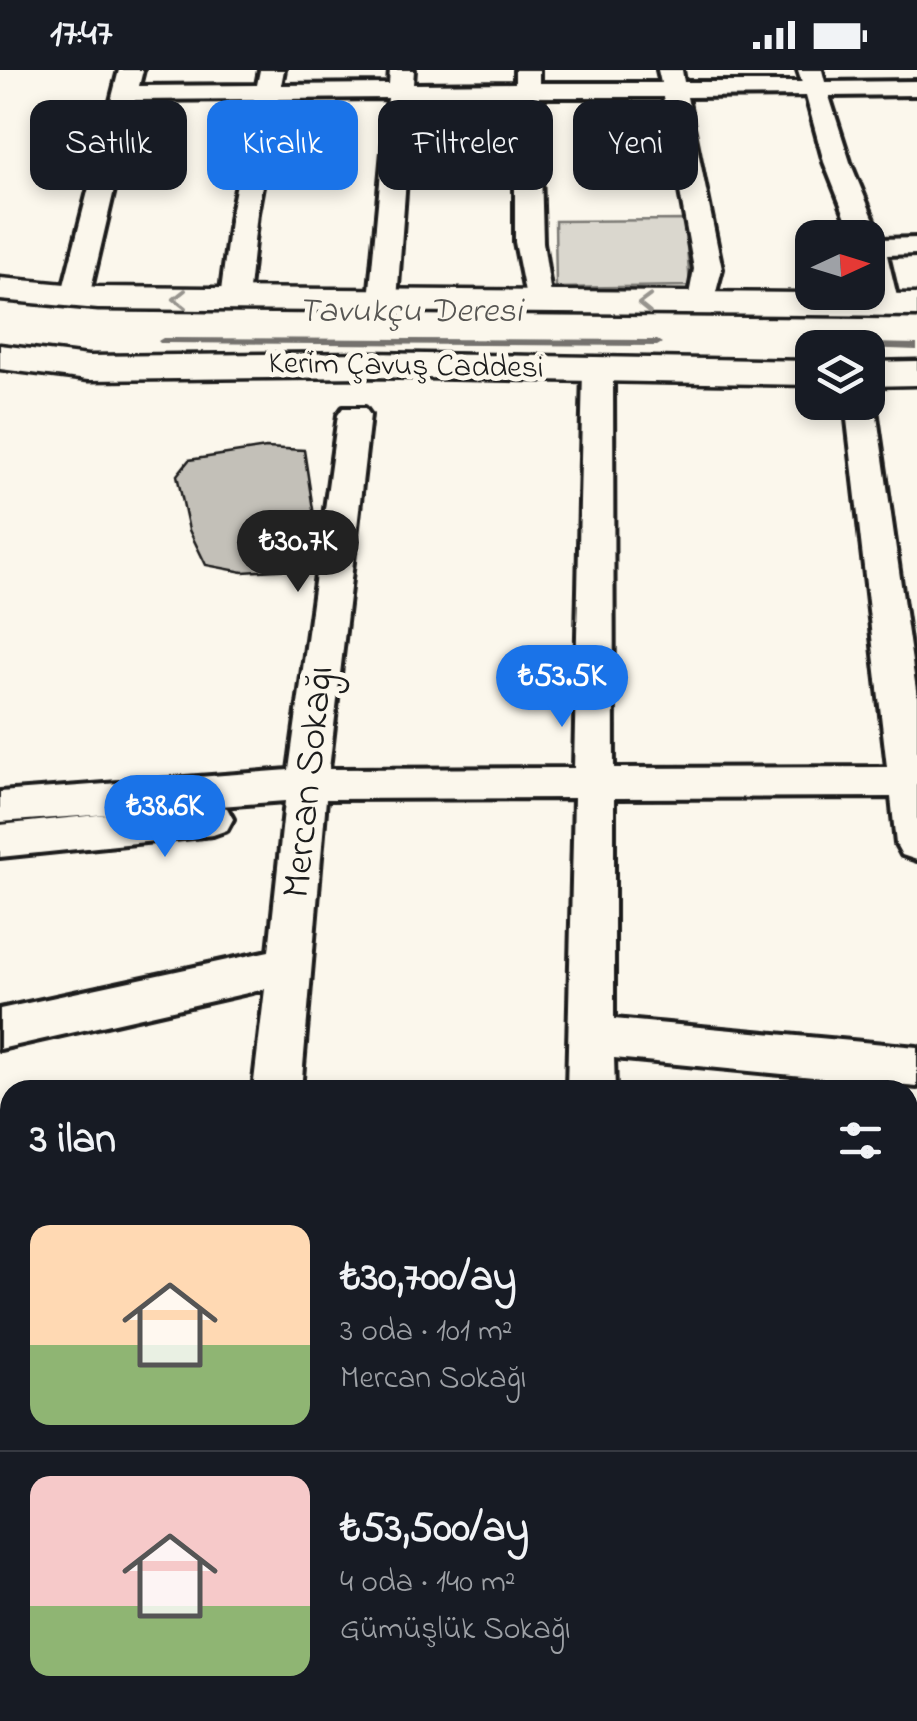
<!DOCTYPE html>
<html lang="tr">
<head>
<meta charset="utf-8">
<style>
	:root { --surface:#171b24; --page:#20242c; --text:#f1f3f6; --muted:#9ea1a6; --line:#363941; --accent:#1a73e8 }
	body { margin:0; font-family:"Indie Flower",sans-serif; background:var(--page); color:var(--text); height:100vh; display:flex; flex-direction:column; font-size:38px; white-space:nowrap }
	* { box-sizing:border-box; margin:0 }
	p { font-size:32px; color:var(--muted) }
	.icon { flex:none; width:55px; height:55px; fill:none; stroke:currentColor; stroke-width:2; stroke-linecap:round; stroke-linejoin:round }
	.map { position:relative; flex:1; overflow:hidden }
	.sheet { position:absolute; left:0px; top:1010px; width:918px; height:642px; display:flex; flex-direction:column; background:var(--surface); border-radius:30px 30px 0 0; box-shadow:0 5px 15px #0003 }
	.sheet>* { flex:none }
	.banner { position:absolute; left:30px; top:30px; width:858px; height:90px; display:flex; gap:20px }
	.needle { width:65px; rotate:86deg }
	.controls { position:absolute; left:795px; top:150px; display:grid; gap:20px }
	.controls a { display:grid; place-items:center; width:90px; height:90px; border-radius:20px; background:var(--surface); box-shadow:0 5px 15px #0003; font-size:50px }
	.price { position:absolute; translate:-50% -85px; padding:0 22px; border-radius:35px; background:var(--accent); color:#fff; font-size:32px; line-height:65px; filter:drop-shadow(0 2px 5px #0008) }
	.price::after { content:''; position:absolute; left:50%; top:60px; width:30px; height:22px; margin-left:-15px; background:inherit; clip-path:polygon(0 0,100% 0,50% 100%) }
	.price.on { background:#222; color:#fff }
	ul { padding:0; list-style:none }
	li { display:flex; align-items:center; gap:30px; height:250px; padding:0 30px }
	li+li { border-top:2px solid var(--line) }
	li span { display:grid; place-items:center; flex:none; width:280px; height:200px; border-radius:20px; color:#555 }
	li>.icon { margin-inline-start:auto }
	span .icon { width:120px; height:120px; fill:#fffc; stroke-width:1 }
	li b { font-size:42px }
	h2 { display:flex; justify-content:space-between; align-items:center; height:120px; padding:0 30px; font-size:42px }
	.tag { padding:0 35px; border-radius:20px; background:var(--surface); box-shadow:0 5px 15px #0003; font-size:35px; line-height:90px }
	.tag.on { background:var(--accent); color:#fff }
	.status { display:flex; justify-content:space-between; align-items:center; height:70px; padding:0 50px; background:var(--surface); direction:ltr }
	.status svg { height:28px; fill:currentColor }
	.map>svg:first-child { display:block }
	.green { fill:#dad7ce; stroke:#7b7a75; stroke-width:2.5 }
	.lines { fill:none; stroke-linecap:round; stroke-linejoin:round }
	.stream { fill:#74726e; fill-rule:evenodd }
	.building { fill:#c3c0b8; stroke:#1c1c1c; stroke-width:2.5 }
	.minor-casing { stroke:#1c1c1c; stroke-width:8 }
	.primary-casing { stroke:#1c1c1c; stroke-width:7 }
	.minor { fill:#fbf7ec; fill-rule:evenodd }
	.primary { fill:#fbf7ec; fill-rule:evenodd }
	.oneway { stroke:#97948e }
	.labels { text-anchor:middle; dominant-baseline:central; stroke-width:10; stroke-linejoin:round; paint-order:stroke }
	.far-street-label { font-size:32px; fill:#1c1c1c; stroke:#fbf7ec }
	.far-water-label { font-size:35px; font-style:italic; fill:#575653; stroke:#fbf7ec }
	.street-label { font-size:40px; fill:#1c1c1c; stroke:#fbf7ec }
</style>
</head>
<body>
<div class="status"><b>17:47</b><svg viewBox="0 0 49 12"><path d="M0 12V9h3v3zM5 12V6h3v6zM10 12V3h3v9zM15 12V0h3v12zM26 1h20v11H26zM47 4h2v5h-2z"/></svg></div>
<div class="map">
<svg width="917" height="1651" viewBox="0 0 917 1651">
	<rect width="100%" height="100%" fill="#fbf7ec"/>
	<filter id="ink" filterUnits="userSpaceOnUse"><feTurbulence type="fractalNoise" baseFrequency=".01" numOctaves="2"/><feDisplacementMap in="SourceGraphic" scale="20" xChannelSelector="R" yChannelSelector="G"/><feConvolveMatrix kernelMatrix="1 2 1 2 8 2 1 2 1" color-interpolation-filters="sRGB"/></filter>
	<g filter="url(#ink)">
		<path class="green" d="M 685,150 L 690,216 L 556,218 L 555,151 Z"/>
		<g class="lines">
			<path class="stream" d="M 163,268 L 657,270 L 662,273 L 657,276 L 160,273 L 158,271 Z
				M 867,273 L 917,274 L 917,280 L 863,278 L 864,274 Z"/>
		</g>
		<path class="building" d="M 266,378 L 304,380 L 316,459 L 293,499 L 243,502 L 206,495 L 189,460 L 177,405 L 189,390 Z"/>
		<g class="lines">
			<defs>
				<path id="minor" d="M 119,0 L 143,0 L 139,16 L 257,15 L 260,0 L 284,0 L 281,15 L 389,14 L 390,0 L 414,0 L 413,14 L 515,13 L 515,0 L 539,0 L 539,13 L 661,13 L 658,0 L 682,0 L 684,12 L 802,12 L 798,0 L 822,0 L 825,12 L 917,11 L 917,25 L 829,26 L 850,92 L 882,169 L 917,168 L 917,184 L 887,185 L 899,235 L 895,241 L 875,241 L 868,220 L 868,168 L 854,168 L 824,92 L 806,26 L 687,27 L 722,199 L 711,241 L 691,241 L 687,235 L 694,199 L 663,27 L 539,27 L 543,172 L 552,232 L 548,238 L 528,238 L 515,172 L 515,28 L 412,28 L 397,230 L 393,236 L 373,236 L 369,230 L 388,28 L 278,29 L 257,143 L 248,229 L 244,235 L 224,235 L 220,229 L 231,143 L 254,29 L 135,30 L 89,227 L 85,233 L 65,233 L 61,227 Z
					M 598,291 L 609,294 L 613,300 L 614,698 L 887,697 L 845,332 L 868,332 L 868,325 L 875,332 L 917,627 L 917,790 L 902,785 L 896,774 L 891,727 L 614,728 L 614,949 L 917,977 L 917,1017 L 614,988 L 615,1020 L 567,1020 L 574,728 L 326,729 L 301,1020 L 253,1020 L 265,919 L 0,979 L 0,939 L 269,881 L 285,731 L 220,736 L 227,738 L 233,749 L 227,760 L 213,765 L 0,787 L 0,755 L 107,744 L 0,752 L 0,722 L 289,700 L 338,345 L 343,338 L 365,338 L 370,345 L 329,699 L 574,698 L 583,300 L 587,294 Z
					M 0,1431 L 10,1435 L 10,1517 L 0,1513 Z
					M 33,1642 L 95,1642 L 98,1651 L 36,1651 Z
					M 171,1642 L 233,1642 L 232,1651 L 170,1651 Z
					M 574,1642 L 636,1642 L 636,1651 L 574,1651 Z"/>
				<path id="primary" d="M 0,208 L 98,217 L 917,224 L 917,246 L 98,239 L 0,230 Z
					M 0,275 L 88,286 L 370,283 L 812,291 L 812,315 L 370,307 L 88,310 L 0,299 Z
					M 917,291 L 917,315 L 868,316 L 868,292 Z"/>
			</defs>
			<use href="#minor" class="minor-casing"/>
			<use href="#primary" class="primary-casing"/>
			<use href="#minor" class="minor"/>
			<use href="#primary" class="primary"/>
		</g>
		<defs><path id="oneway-chevron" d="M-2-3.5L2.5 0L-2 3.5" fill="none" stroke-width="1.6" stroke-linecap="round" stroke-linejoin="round" transform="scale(2.5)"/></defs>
		<g class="oneway">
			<use href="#oneway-chevron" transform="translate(180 229) rotate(-180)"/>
			<use href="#oneway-chevron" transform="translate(645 234) rotate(-179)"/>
		</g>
	</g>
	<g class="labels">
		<g class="far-street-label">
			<text transform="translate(406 297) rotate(1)">Kerim Çavuş Caddesi</text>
		</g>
		<g class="far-water-label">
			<text x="410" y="242">Tavukçu Deresi</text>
		</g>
		<g class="street-label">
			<text transform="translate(310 712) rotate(-84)">Mercan Sokağı</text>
		</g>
	</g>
</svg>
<div class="controls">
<a><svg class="needle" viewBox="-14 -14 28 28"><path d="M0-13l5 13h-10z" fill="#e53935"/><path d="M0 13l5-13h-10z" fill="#9ea1a6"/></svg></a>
<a><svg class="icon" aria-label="layers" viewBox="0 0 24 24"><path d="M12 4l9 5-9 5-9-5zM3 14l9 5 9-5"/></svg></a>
</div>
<b class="price on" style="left:298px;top:525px">₺30.7K</b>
<b class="price" style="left:562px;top:660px">₺53.5K</b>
<b class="price" style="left:165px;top:790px">₺38.6K</b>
<div class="banner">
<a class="tag">Satılık</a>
<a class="tag on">Kiralık</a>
<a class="tag">Filtreler</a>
<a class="tag">Yeni</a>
</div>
<section class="sheet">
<h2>3 ilan<svg class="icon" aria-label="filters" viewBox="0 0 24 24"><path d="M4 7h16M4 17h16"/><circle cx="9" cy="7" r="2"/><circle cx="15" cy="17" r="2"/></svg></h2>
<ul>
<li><span style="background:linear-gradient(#ffd9b3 60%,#8fb573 0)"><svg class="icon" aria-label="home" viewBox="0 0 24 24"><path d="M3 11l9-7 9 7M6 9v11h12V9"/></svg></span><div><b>₺30,700/ay</b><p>3 oda · 101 m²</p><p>Mercan Sokağı</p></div></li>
<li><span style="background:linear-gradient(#f6c9c9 65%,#8fb573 0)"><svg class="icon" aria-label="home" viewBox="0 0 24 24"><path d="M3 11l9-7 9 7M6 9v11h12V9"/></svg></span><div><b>₺53,500/ay</b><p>4 oda · 140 m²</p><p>Gümüşlük Sokağı</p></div></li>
</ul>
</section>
</div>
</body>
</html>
